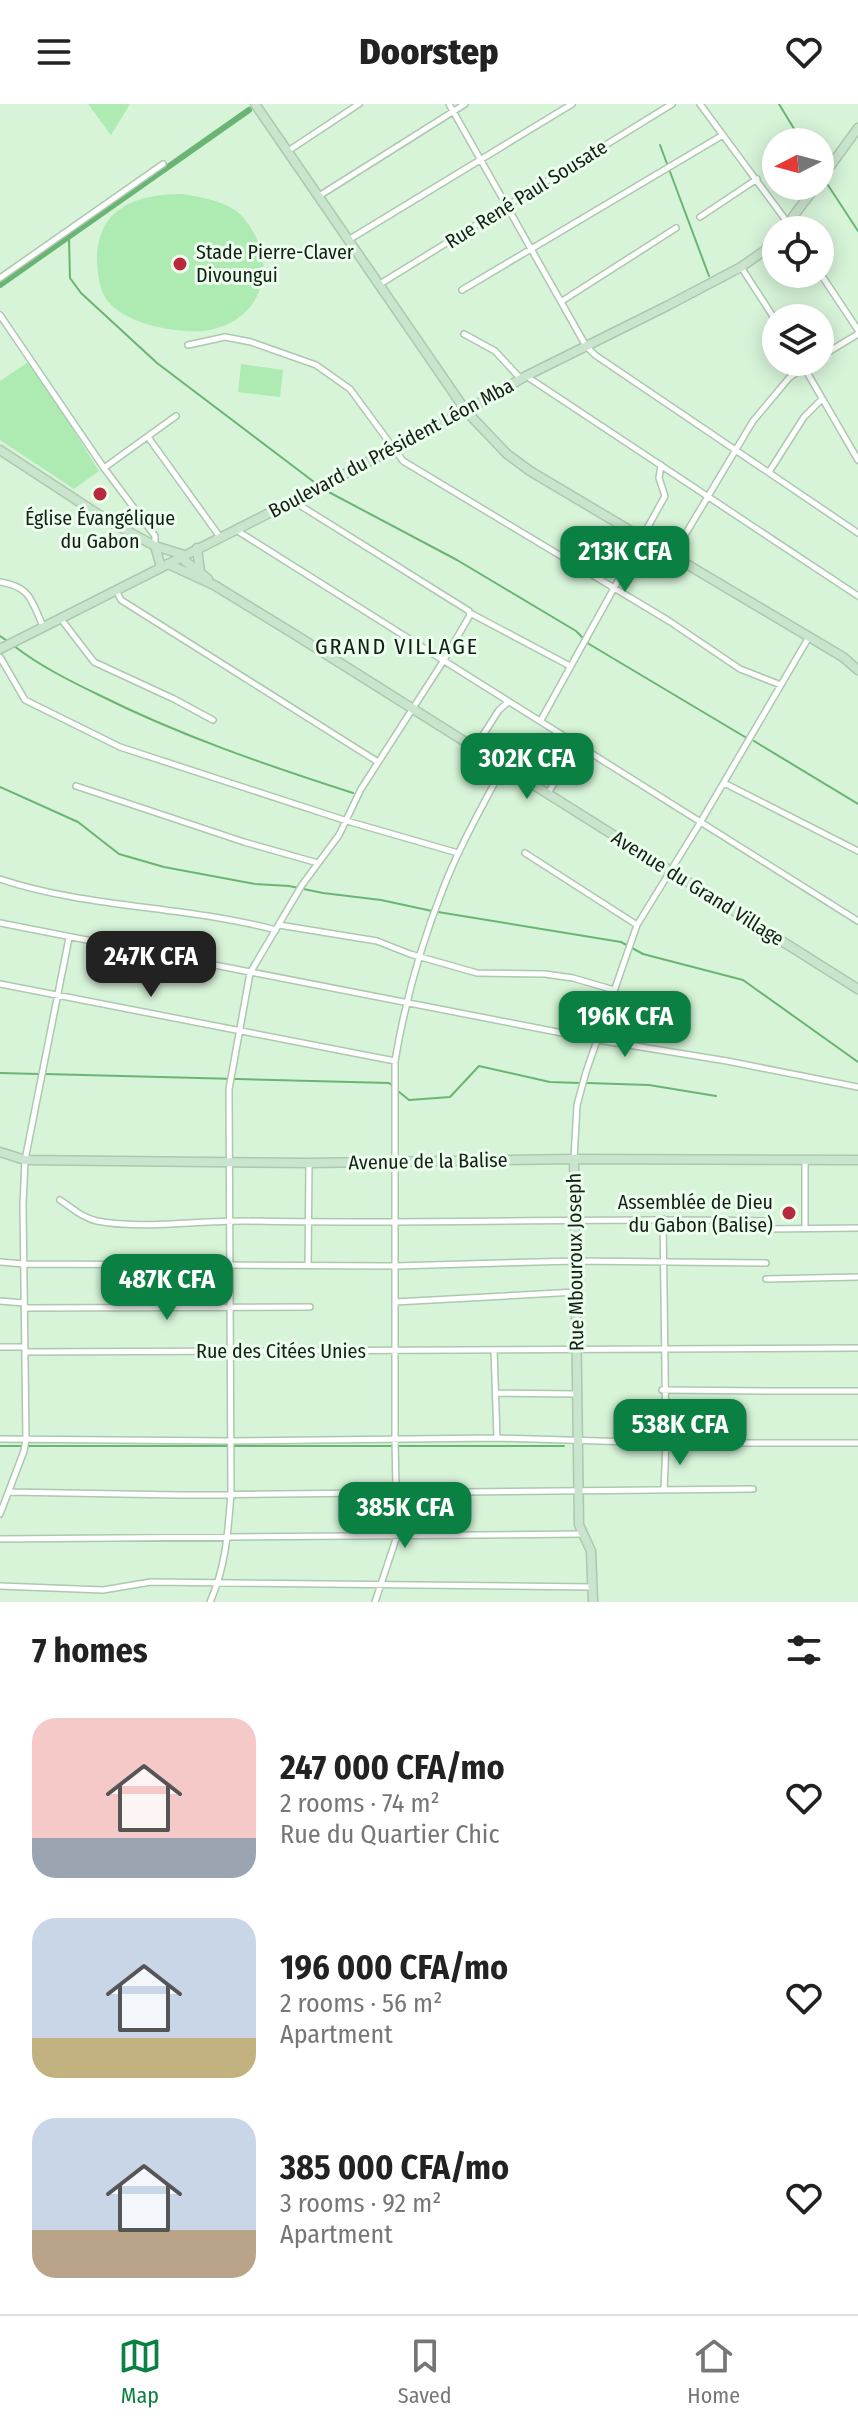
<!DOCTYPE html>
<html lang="en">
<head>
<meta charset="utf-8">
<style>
	:root { --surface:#fff; --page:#f6f6f6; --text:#222; --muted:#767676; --line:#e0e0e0; --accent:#0b8043 }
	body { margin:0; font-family:"Fira Sans Condensed",sans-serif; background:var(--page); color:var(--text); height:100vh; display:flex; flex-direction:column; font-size:30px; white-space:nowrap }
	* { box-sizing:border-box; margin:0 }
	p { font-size:26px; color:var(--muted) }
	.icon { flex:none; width:44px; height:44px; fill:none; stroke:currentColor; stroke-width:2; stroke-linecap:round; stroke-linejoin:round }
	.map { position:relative; height:1498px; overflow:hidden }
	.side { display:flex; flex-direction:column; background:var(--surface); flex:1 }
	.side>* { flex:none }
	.needle { width:52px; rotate:264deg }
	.buttons { position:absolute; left:762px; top:24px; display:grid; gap:16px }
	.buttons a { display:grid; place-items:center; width:72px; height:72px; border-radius:50%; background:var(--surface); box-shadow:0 4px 20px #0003; font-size:40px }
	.price { position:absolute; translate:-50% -68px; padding:0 18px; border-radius:16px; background:var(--accent); color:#fff; font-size:26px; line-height:52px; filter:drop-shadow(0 2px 4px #0008) }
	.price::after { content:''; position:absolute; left:50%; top:48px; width:24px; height:18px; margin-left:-12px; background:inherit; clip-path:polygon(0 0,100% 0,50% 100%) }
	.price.current { background:#222; color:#fff }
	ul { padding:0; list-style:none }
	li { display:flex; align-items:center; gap:24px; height:200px; padding:0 32px }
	li span { display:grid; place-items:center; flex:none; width:224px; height:160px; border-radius:24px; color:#555 }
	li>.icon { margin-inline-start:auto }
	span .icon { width:96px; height:96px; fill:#fffc; stroke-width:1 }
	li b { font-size:34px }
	h2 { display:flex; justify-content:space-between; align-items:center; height:96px; padding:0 32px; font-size:34px }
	header { display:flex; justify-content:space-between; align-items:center; height:104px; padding:0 32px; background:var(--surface); font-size:36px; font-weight:800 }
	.tabs { display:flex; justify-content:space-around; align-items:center; height:112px; border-top:2px solid var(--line); background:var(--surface); font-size:22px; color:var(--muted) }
	.tabs a { display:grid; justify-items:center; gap:4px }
	.tabs .current { color:var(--accent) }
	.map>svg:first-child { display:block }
	.green { fill:#adebb3 }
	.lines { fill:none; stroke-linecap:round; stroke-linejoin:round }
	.stream { stroke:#6ab573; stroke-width:2 }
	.canal { stroke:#6ab573; stroke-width:6 }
	.street-casing { stroke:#acc8ae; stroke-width:8 }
	.secondary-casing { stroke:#acc8ae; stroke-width:11 }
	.street { stroke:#fff; stroke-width:5 }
	.secondary { stroke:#cae5ce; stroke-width:8 }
	.poi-dot { fill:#b9283c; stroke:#ecfeed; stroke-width:3 }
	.labels { text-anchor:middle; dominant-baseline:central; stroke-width:6; stroke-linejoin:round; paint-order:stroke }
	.street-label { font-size:20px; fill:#141f15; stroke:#ecfeed }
	.poi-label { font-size:20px; fill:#141f15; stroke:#ecfeed; text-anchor:start }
	.neighbourhood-label { font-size:22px; letter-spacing:2px; fill:#141f15; stroke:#ecfeed }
</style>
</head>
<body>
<header><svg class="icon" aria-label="menu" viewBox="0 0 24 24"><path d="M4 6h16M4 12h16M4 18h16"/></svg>Doorstep<svg class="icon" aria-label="heart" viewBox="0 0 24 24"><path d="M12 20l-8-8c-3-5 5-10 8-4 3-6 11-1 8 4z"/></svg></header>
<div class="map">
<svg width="858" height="1498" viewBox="0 0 858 1498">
	<rect width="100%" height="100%" fill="#d7f4d9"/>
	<path class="green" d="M 88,0 L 130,0 L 111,31 Z
		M 182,90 C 200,93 219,96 235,106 C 244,112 252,125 257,135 C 276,180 251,222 202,227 C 174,229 124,220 106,195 C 100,186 98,171 97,160 C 95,105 135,90 182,90 Z
		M 30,257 L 99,367 L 74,385 L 0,336 L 0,277 Z
		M 241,260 L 283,266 L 280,293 L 238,288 Z"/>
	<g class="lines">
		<path class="stream" d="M 779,0 L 802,38
			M 660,41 L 709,172
			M 824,75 L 858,127
			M 69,134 L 70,174 L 81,189 L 157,259 L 318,381
			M 323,385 L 457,456 L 576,527 L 589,540 L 745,633
			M 0,532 L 9,538
			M 14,542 C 40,562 70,577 99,591 C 181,632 266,661 353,689
			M 754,637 L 858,700
			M 0,683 L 78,718 L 119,750 L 164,763 L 255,780 L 289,782 L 323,789 L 381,796 L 432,807
			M 438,808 L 621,838 L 643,850 L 743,876 L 858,958
			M 0,969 L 39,970
			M 45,970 L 389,979 L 393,982
			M 587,979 L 649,981 L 716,992
			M 398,987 L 409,996 L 450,993 L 479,962 L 550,978 L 580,979
			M 0,1342 L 564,1342"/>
		<path class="canal" d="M 0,181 L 249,6"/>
		<defs>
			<path id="street" d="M 449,0 L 586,242 L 595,251 L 858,429
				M 700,0 L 793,126
				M 288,47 L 359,0
				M 319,92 L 465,0
				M 700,113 L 757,75
				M 350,135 L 572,0
				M 741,163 L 776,217
				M 820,169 L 858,226
				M 0,174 L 163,60
				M 380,180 L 672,0
				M 462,186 L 723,31
				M 562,197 L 676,124
				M 0,211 L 104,364 L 155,432 L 155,441
				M 464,230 L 495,247 L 520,274
				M 188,241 L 225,233 L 251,238 L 316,261 L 350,285 L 403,357 L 669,517 L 740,565 L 781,581
				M 820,253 L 858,230
				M 801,258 L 858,356
				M 526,272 L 858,492
				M 148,333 L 220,433
				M 104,364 L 176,312
				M 769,368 L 804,313 L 822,295
				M 236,426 L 858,817
				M 673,451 L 753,317 L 789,274 L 811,258
				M 0,478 C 31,483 31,496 43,522
				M 116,486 L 121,496 L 378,658
				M 470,509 L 570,562
				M 61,515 L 94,558 L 174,595 L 213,616
				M 0,553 L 25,596 L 120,643 L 347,717 L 458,749
				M 541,616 L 665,392 L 659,374 L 661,361
				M 474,645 L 499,606 L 507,599
				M 724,679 L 858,747
				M 76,682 L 244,738 L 318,759
				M 548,689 L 577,643
				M 525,749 L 637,821
				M 0,775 C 86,804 187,802 276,826
				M 0,819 L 598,936 L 727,957 L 858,983
				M 279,821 L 377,837 L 410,850 L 477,869 L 545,870 L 573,874 L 614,886
				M 0,880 L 395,957
				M 574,1055 L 577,1001 L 586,968 L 637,821 L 700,719 L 809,533
				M 805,1056 L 805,1125
				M 60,1096 C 72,1104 83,1114 97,1117 C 146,1126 199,1116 249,1117 C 422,1121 594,1113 767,1117
				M 663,1115 L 666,1339 L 664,1386
				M 766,1125 L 858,1124
				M 0,1158 L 24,1160 L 395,1162 L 575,1157 L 766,1159
				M 308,1162 L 309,1060
				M 766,1175 L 858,1173
				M 0,1197 L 24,1199
				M 395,1198 L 576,1188
				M 24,1204 L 310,1203
				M 0,1243 L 24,1243
				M 494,1246 L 497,1334
				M 25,1248 L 858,1244
				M 662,1286 L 766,1287
				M 766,1287 L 858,1287
				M 496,1289 L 577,1290
				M 0,1335 L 229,1337 L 497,1334 L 666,1339 L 858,1339
				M 9,1388 L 179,1391 L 753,1385
				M 0,1410 L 24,1347 L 26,1335 L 23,1100 L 25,1056 L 69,834
				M 0,1435 L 583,1430
				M 0,1482 L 103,1486 L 151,1478 L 592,1483
				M 210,1498 C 226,1463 228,1427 231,1389 L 229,985 L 250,869 L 302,781 L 339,731 L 361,685 L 444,556 L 470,511 L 469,507 L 293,397
				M 375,1498 L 397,1432 L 395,1335 L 395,957 C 405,898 421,840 443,785 C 459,743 482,703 503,663"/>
			<path id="secondary" d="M 255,0 L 466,307 L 507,350 L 530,367 L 843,553 L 858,566
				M 820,76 L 858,24
				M 783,126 L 816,82
				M 0,346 L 107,416 L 155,442 L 184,451
				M 155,442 L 161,463
				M 197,444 L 200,468
				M 180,453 L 208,475
				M 168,460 L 214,481 L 294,530 L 858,885
				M 0,545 L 293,397 L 466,307 L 526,272 L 667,202 L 741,163 L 764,147 L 776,134
				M 0,1048 L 25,1056 L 116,1057 L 309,1059 L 574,1055 L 858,1056
				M 574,1055 L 579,1421 L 591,1447 L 593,1498"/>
		</defs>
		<use href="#street" class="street-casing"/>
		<use href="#secondary" class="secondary-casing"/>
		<use href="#street" class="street"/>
		<use href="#secondary" class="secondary"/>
	</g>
	<g class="poi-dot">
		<circle cx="180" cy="160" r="8"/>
		<circle cx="100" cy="390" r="8"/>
		<circle cx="789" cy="1109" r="8"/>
	</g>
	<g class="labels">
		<g class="street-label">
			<text transform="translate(526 90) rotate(-32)">Rue René Paul Sousate</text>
			<text transform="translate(391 344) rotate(-28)">Boulevard du Président Léon Mba</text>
			<text transform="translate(698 784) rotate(32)">Avenue du Grand Village</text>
			<text transform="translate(428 1057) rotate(-1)">Avenue de la Balise</text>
			<text transform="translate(575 1158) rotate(-91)">Rue Mbouroux Joseph</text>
			<text x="281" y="1247">Rue des Citées Unies</text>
		</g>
		<g class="poi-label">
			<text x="196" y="148">Stade Pierre-Claver<tspan x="196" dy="23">Divoungui</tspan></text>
			<text x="100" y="414" text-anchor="middle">Église Évangélique<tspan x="100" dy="23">du Gabon</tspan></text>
			<text x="773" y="1098" text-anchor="end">Assemblée de Dieu<tspan x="773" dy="23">du Gabon (Balise)</tspan></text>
		</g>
		<g class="neighbourhood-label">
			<text x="397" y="542">GRAND VILLAGE</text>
		</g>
	</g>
</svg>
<div class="buttons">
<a><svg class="needle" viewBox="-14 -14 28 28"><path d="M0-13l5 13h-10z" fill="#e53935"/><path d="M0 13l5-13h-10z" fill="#767676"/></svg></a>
<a><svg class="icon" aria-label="locate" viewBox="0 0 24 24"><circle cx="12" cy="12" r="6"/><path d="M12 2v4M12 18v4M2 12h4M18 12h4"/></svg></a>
<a><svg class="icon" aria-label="layers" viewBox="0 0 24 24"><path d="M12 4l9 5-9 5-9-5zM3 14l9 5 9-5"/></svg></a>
</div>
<b class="price" style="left:625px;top:490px">213K CFA</b>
<b class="price" style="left:527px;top:697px">302K CFA</b>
<b class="price current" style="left:151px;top:895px">247K CFA</b>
<b class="price" style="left:625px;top:955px">196K CFA</b>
<b class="price" style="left:167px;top:1218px">487K CFA</b>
<b class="price" style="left:680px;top:1363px">538K CFA</b>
<b class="price" style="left:405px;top:1446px">385K CFA</b>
</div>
<section class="side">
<h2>7 homes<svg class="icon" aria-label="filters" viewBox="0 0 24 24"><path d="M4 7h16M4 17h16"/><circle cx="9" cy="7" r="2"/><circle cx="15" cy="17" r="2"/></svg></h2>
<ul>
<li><span style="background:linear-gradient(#f6c9c9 75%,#9aa5b1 0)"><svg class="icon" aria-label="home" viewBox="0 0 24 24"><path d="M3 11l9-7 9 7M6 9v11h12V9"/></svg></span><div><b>247 000 CFA/mo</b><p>2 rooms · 74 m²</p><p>Rue du Quartier Chic</p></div><svg class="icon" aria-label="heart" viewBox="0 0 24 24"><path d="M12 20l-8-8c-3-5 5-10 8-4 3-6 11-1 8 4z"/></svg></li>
<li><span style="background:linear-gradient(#c9d6e8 75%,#c2b280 0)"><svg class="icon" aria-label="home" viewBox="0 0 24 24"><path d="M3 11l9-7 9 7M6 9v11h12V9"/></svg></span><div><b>196 000 CFA/mo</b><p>2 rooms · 56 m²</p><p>Apartment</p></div><svg class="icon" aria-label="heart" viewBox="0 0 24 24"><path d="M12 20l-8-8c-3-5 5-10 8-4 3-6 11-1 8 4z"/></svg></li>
<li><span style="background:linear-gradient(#c9d6e8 70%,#b9a48a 0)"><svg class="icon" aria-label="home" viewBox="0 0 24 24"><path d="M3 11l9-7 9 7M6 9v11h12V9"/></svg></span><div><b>385 000 CFA/mo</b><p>3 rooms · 92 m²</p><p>Apartment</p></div><svg class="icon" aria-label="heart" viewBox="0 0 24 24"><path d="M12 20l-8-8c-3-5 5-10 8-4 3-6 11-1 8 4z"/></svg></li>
</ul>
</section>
<nav class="tabs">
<a class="current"><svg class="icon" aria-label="map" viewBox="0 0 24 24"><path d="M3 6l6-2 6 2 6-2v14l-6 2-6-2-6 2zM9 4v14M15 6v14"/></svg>Map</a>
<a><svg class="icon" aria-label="saved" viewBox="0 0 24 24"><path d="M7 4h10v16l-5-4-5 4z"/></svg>Saved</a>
<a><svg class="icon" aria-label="home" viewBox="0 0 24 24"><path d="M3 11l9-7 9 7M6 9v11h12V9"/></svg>Home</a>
</nav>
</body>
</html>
